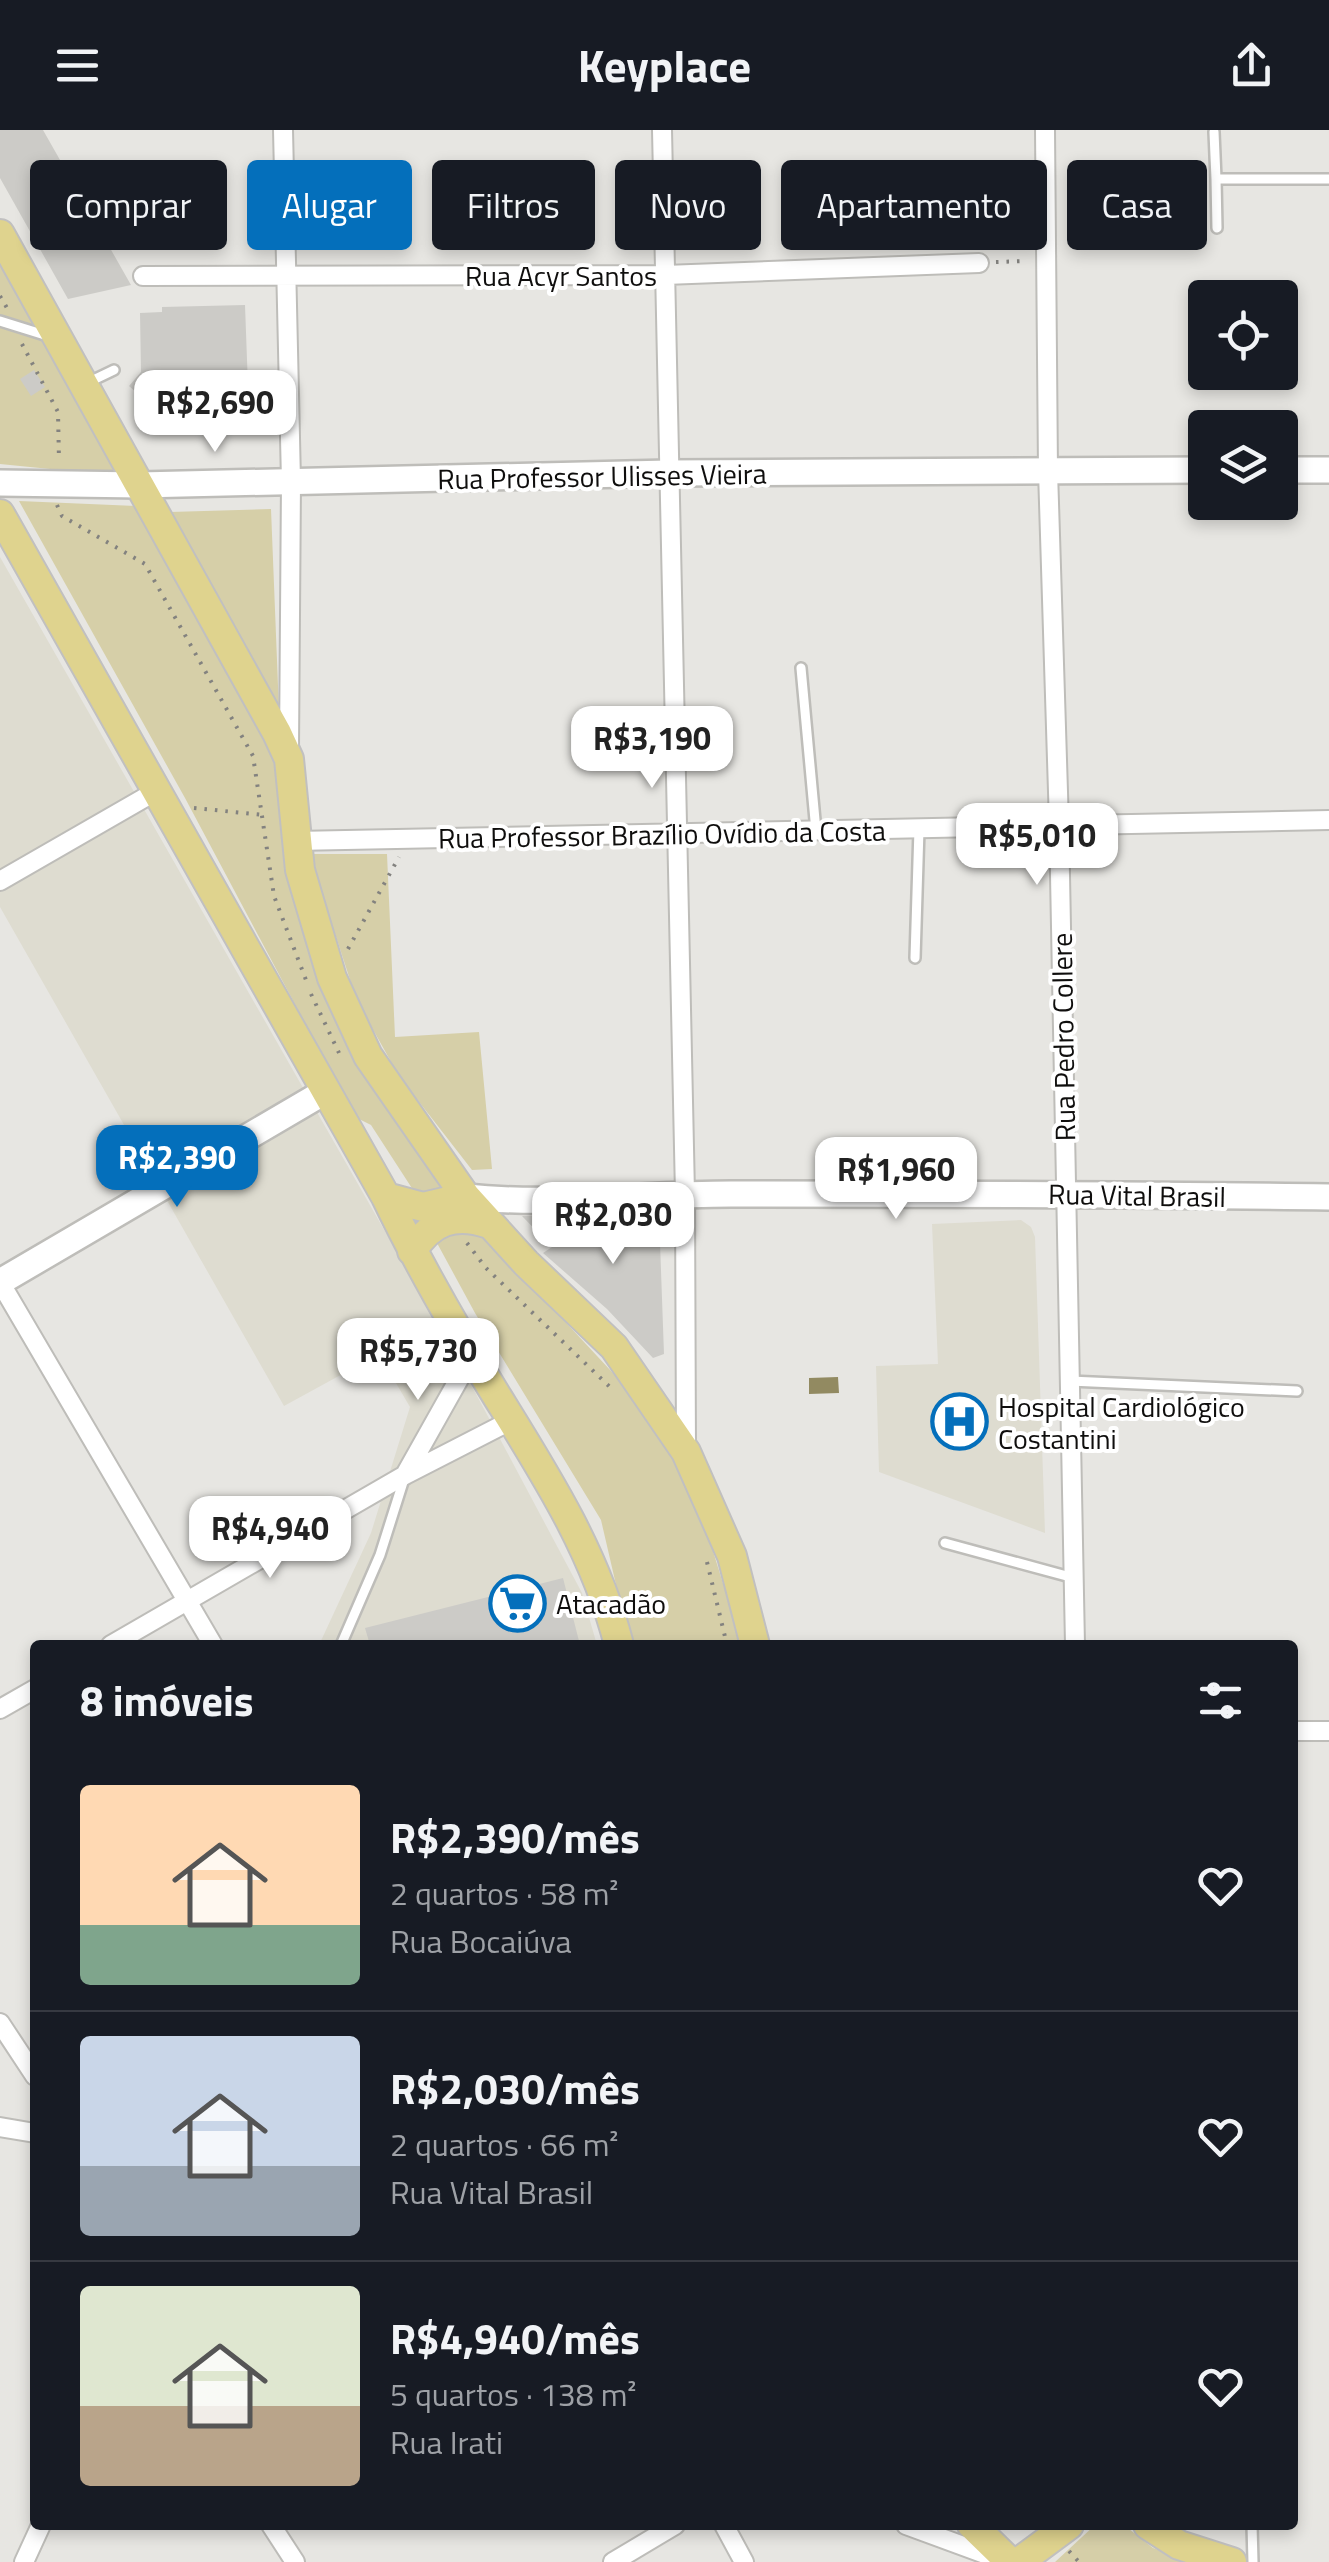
<!DOCTYPE html>
<html lang="pt">
<head>
<meta charset="utf-8">
<style>
	:root { --surface:#171b24; --page:#242831; --text:#f1f3f6; --muted:#9ea1a6; --line:#363941; --accent:#046fbb }
	body { margin:0; font-family:"Titillium Web",sans-serif; background:var(--page); color:var(--text); height:100vh; display:flex; flex-direction:column; font-size:38px; white-space:nowrap }
	* { box-sizing:border-box; margin:0 }
	p { font-size:32px; color:var(--muted) }
	.icon { flex:none; width:55px; height:55px; fill:none; stroke:currentColor; stroke-width:2; stroke-linecap:round; stroke-linejoin:round }
	.map { position:relative; flex:1; overflow:hidden }
	.sheet { position:absolute; left:30px; top:1510px; width:1268px; height:890px; display:flex; flex-direction:column; background:var(--surface); border-radius:10px; box-shadow:0 5px 15px #0003 }
	.sheet>* { flex:none }
	.guide { position:absolute; left:30px; top:30px; width:1270px; height:90px; display:flex; gap:20px }
	.tools { position:absolute; left:1188px; top:150px; display:grid; gap:20px }
	.tools a { display:grid; place-items:center; width:110px; height:110px; border-radius:10px; background:var(--surface); box-shadow:0 5px 15px #0003; font-size:50px }
	.price { position:absolute; translate:-50% -85px; padding:0 22px; border-radius:20px; background:#fff; color:#222; font-size:32px; line-height:65px; filter:drop-shadow(0 2px 5px #0008) }
	.price::after { content:''; position:absolute; left:50%; top:60px; width:30px; height:22px; margin-left:-15px; background:inherit; clip-path:polygon(0 0,100% 0,50% 100%) }
	.price.current { background:var(--accent); color:#fff }
	ul { padding:0; list-style:none }
	li { display:flex; align-items:center; gap:30px; height:250px; padding:0 50px }
	li+li { border-top:2px solid var(--line) }
	li span { display:grid; place-items:center; flex:none; width:280px; height:200px; border-radius:10px; color:#555 }
	li>.icon { margin-inline-start:auto }
	span .icon { width:120px; height:120px; fill:#fffc; stroke-width:1 }
	li b { font-size:42px }
	h2 { display:flex; justify-content:space-between; align-items:center; height:120px; padding:0 50px; font-size:42px }
	.pill { padding:0 35px; border-radius:10px; background:var(--surface); box-shadow:0 5px 15px #0003; font-size:35px; line-height:90px }
	.pill.current { background:var(--accent); color:#fff }
	header { display:flex; justify-content:space-between; align-items:center; height:130px; padding:0 50px; background:var(--surface); font-size:45px; font-weight:700 }
	.map>svg:first-child { display:block }
	.built { fill:#dedcd0 }
	.green { fill:#d6cfa8 }
	.water { fill:#928a61 }
	.building { fill:#cccbc7 }
	.lines { fill:none; stroke-linecap:round; stroke-linejoin:round }
	.lane-casing { stroke:#bebdb9; stroke-width:14 }
	.street-casing { stroke:#bebdb9; stroke-width:22 }
	.secondary-casing { stroke:#bebdb9; stroke-width:30 }
	.primary-casing { stroke:#c1c0c0; stroke-width:32 }
	.path { stroke:#83827f; stroke-width:4; stroke-dasharray:2.5 8; stroke-linecap:butt }
	.lane { stroke:#fff; stroke-width:9 }
	.street { stroke:#fff; stroke-width:18 }
	.secondary { stroke:#fff; stroke-width:25 }
	.primary { stroke:#dfd38e; stroke-width:28 }
	.labels { text-anchor:middle; dominant-baseline:central; stroke-width:8; stroke-linejoin:round; paint-order:stroke }
	.street-label { font-size:28px; fill:#0f0e0d; stroke:#fff }
	.poi-label { font-size:28px; fill:#0f0e0d; stroke:#fff; text-anchor:start }
</style>
</head>
<body>
<header><svg class="icon" aria-label="menu" viewBox="0 0 24 24"><path d="M4 6h16M4 12h16M4 18h16"/></svg>Keyplace<svg class="icon" aria-label="share" viewBox="0 0 24 24"><path d="M12 15V3M7 8l5-5 5 5M5 13v7h14v-7"/></svg></header>
<div class="map">
<svg width="1329" height="2432" viewBox="0 0 1329 2432">
	<rect width="100%" height="100%" fill="#e7e6e2"/>
	<path class="built" d="M 0,427 L 451,1217 L 582,1463 L 597,1515 L 319,1515 L 371,1403 L 410,1277 L 379,1224 L 284,1276 L 0,777 Z
		M 1021,1090 L 1031,1097 L 1035,1107 L 1045,1403 L 879,1342 L 876,1236 L 938,1234 L 932,1094 Z"/>
	<path class="green" d="M 0,117 L 130,347 L 0,334 Z
		M 19,371 L 136,376 L 279,635 L 339,893 L 399,998 L 445,1058 L 417,1066 L 371,995 L 355,987 L 185,668 Z
		M 271,379 L 279,581 L 170,382 Z
		M 309,724 L 387,724 L 395,907 L 479,902 L 492,1039 L 472,1040 L 399,946 L 357,871 Z
		M 474,1094 L 653,1286 L 704,1392 L 742,1515 L 630,1515 L 601,1390 L 475,1183 L 431,1102 Z
		M 1095,2395 L 1124,2395 L 1153,2418 L 1193,2432 L 1055,2432 Z"/>
	<path class="water" d="M 838,1247 L 839,1263 L 809,1264 L 809,1248 Z"/>
	<path class="building" d="M 0,0 L 43,0 L 131,155 L 68,169 L 0,48 Z
		M 245,175 L 248,257 L 159,260 L 148,273 L 129,256 L 141,242 L 140,183 L 162,182 L 162,177 Z
		M 34,240 L 45,257 L 31,266 L 20,249 Z
		M 659,1085 L 664,1224 L 653,1228 L 607,1179 L 543,1123 L 552,1117 L 522,1086 Z
		M 563,1448 L 580,1515 L 370,1515 L 365,1498 Z"/>
	<g class="lines">
		<defs>
			<path id="lane" d="M 1214,2 L 1216,49 L 1329,49
				M 1216,49 L 1217,98
				M 0,191 L 48,206
				M 89,252 L 114,240
				M 801,538 L 816,701
				M 915,828 L 919,699
				M 1070,1251 L 1297,1261
				M 945,1413 L 1074,1448
				M 341,1515 L 380,1425 L 404,1349
				M 1252,2395 L 1253,2432"/>
			<path id="street" d="M 283,0 L 291,351 L 289,619
				M 662,0 L 685,1064 L 686,1319
				M 1045,0 L 1048,341 L 1059,694 L 1075,1515
				M 143,146 L 665,145 L 979,133
				M 295,711 L 1329,690
				M 0,751 L 158,660
				M 0,1152 L 213,1515
				M 405,1345 L 473,1224
				M 111,1515 L 405,1345 L 512,1290
				M 0,1579 L 35,1559
				M 1292,1601 L 1329,1601
				M 0,1893 L 35,1946
				M 0,1997 L 35,2003
				M 271,2395 L 295,2432
				M 724,2395 L 744,2432
				M 906,2395 L 1004,2431
				M 24,2432 L 41,2395
				M 613,2432 L 675,2395"/>
			<path id="secondary" d="M 1280,340 L 1329,340
				M 0,353 L 140,355 L 669,343 L 1205,340
				M 466,1067 C 553,1076 643,1064 731,1064 C 930,1064 1130,1064 1329,1067
				M 0,1152 L 326,961"/>
			<path id="primary" d="M 0,104 L 277,603 L 289,629 L 300,740 L 332,848 L 368,926 L 466,1067 L 526,1133 L 614,1217 L 686,1322 L 732,1426 L 755,1515
				M 0,384 L 386,1067 C 419,1136 458,1203 498,1268 C 547,1347 596,1424 619,1515
				M 386,1067 L 423,1077 L 466,1067
				M 412,1121 C 431,1091 455,1082 489,1094
				M 972,2395 L 1010,2432
				M 1148,2395 L 1179,2415 L 1232,2432
				M 1019,2432 L 1069,2395"/>
		</defs>
		<use href="#lane" class="lane-casing"/>
		<use href="#street" class="street-casing"/>
		<use href="#secondary" class="secondary-casing"/>
		<use href="#primary" class="primary-casing"/>
		<path class="path" d="M 996,132 L 1027,131
			M 0,166 L 7,178
			M 22,214 L 58,282 L 59,331
			M 57,375 L 62,386 L 145,434 L 253,626 L 274,766 L 306,850
			M 194,678 L 264,685
			M 348,819 L 399,727
			M 311,864 L 339,923
			M 467,1113 L 486,1138 L 612,1259
			M 707,1432 L 727,1515
			M 1069,2421 L 1079,2432"/>
		<use href="#lane" class="lane"/>
		<use href="#street" class="street"/>
		<use href="#secondary" class="secondary"/>
		<use href="#primary" class="primary"/>
	</g>
	<defs>
		<symbol id="hospital-ring" viewBox="-11 -11 22 22"><circle r="9.5" fill="#fff" stroke="#046fbb" stroke-width="1.5"/><path d="M-5-5h3v3.5h4V-5h3V5h-3V1.5h-4V5h-3Z" fill="#046fbb"/></symbol>
		<symbol id="supermarket-ring" viewBox="-11 -11 22 22"><circle r="9.5" fill="#fff" stroke="#046fbb" stroke-width="1.5"/><path d="M-6-5.5h2.5l.6 2H6L4.5 2H-2.5L-4.4-4H-6ZM-1.5 3.2a1.3 1.3 0 1 0 .1 0ZM3 3.2a1.3 1.3 0 1 0 .1 0Z" fill="#046fbb"/></symbol>
	</defs>
	<g fill-rule="evenodd">
		<use href="#hospital-ring" x="928" y="1260" width="63" height="63"/>
		<use href="#supermarket-ring" x="486" y="1442" width="63" height="63"/>
	</g>
	<g class="labels">
		<g class="street-label">
			<text x="561" y="145">Rua Acyr Santos</text>
			<text transform="translate(602 346) rotate(-1)">Rua Professor Ulisses Vieira</text>
			<text transform="translate(662 704) rotate(-1)">Rua Professor Brazílio Ovídio da Costa</text>
			<text transform="translate(1063 907) rotate(-91)">Rua Pedro Collere</text>
			<text transform="translate(1137 1065) rotate(1)">Rua Vital Brasil</text>
		</g>
		<g class="poi-label">
			<text x="998" y="1276">Hospital Cardiológico<tspan x="998" dy="32">Costantini</tspan></text>
			<text x="556" y="1473">Atacadão</text>
		</g>
	</g>
</svg>
<div class="tools">
<a><svg class="icon" aria-label="locate" viewBox="0 0 24 24"><circle cx="12" cy="12" r="6"/><path d="M12 2v4M12 18v4M2 12h4M18 12h4"/></svg></a>
<a><svg class="icon" aria-label="layers" viewBox="0 0 24 24"><path d="M12 4l9 5-9 5-9-5zM3 14l9 5 9-5"/></svg></a>
</div>
<b class="price" style="left:215px;top:325px">R$2,690</b>
<b class="price" style="left:652px;top:661px">R$3,190</b>
<b class="price" style="left:1037px;top:758px">R$5,010</b>
<b class="price current" style="left:177px;top:1080px">R$2,390</b>
<b class="price" style="left:896px;top:1092px">R$1,960</b>
<b class="price" style="left:613px;top:1137px">R$2,030</b>
<b class="price" style="left:418px;top:1273px">R$5,730</b>
<b class="price" style="left:270px;top:1451px">R$4,940</b>
<div class="guide">
<a class="pill">Comprar</a>
<a class="pill current">Alugar</a>
<a class="pill">Filtros</a>
<a class="pill">Novo</a>
<a class="pill">Apartamento</a>
<a class="pill">Casa</a>
</div>
<section class="sheet">
<h2>8 imóveis<svg class="icon" aria-label="filters" viewBox="0 0 24 24"><path d="M4 7h16M4 17h16"/><circle cx="9" cy="7" r="2"/><circle cx="15" cy="17" r="2"/></svg></h2>
<ul>
<li><span style="background:linear-gradient(#ffd9b3 70%,#7fa58c 0)"><svg class="icon" aria-label="home" viewBox="0 0 24 24"><path d="M3 11l9-7 9 7M6 9v11h12V9"/></svg></span><div><b>R$2,390/mês</b><p>2 quartos · 58 m²</p><p>Rua Bocaiúva</p></div><svg class="icon" aria-label="heart" viewBox="0 0 24 24"><path d="M12 20l-8-8c-3-5 5-10 8-4 3-6 11-1 8 4z"/></svg></li>
<li><span style="background:linear-gradient(#c9d6e8 65%,#9aa5b1 0)"><svg class="icon" aria-label="home" viewBox="0 0 24 24"><path d="M3 11l9-7 9 7M6 9v11h12V9"/></svg></span><div><b>R$2,030/mês</b><p>2 quartos · 66 m²</p><p>Rua Vital Brasil</p></div><svg class="icon" aria-label="heart" viewBox="0 0 24 24"><path d="M12 20l-8-8c-3-5 5-10 8-4 3-6 11-1 8 4z"/></svg></li>
<li><span style="background:linear-gradient(#dfe7d0 60%,#b9a48a 0)"><svg class="icon" aria-label="home" viewBox="0 0 24 24"><path d="M3 11l9-7 9 7M6 9v11h12V9"/></svg></span><div><b>R$4,940/mês</b><p>5 quartos · 138 m²</p><p>Rua Irati</p></div><svg class="icon" aria-label="heart" viewBox="0 0 24 24"><path d="M12 20l-8-8c-3-5 5-10 8-4 3-6 11-1 8 4z"/></svg></li>
</ul>
</section>
</div>
</body>
</html>
